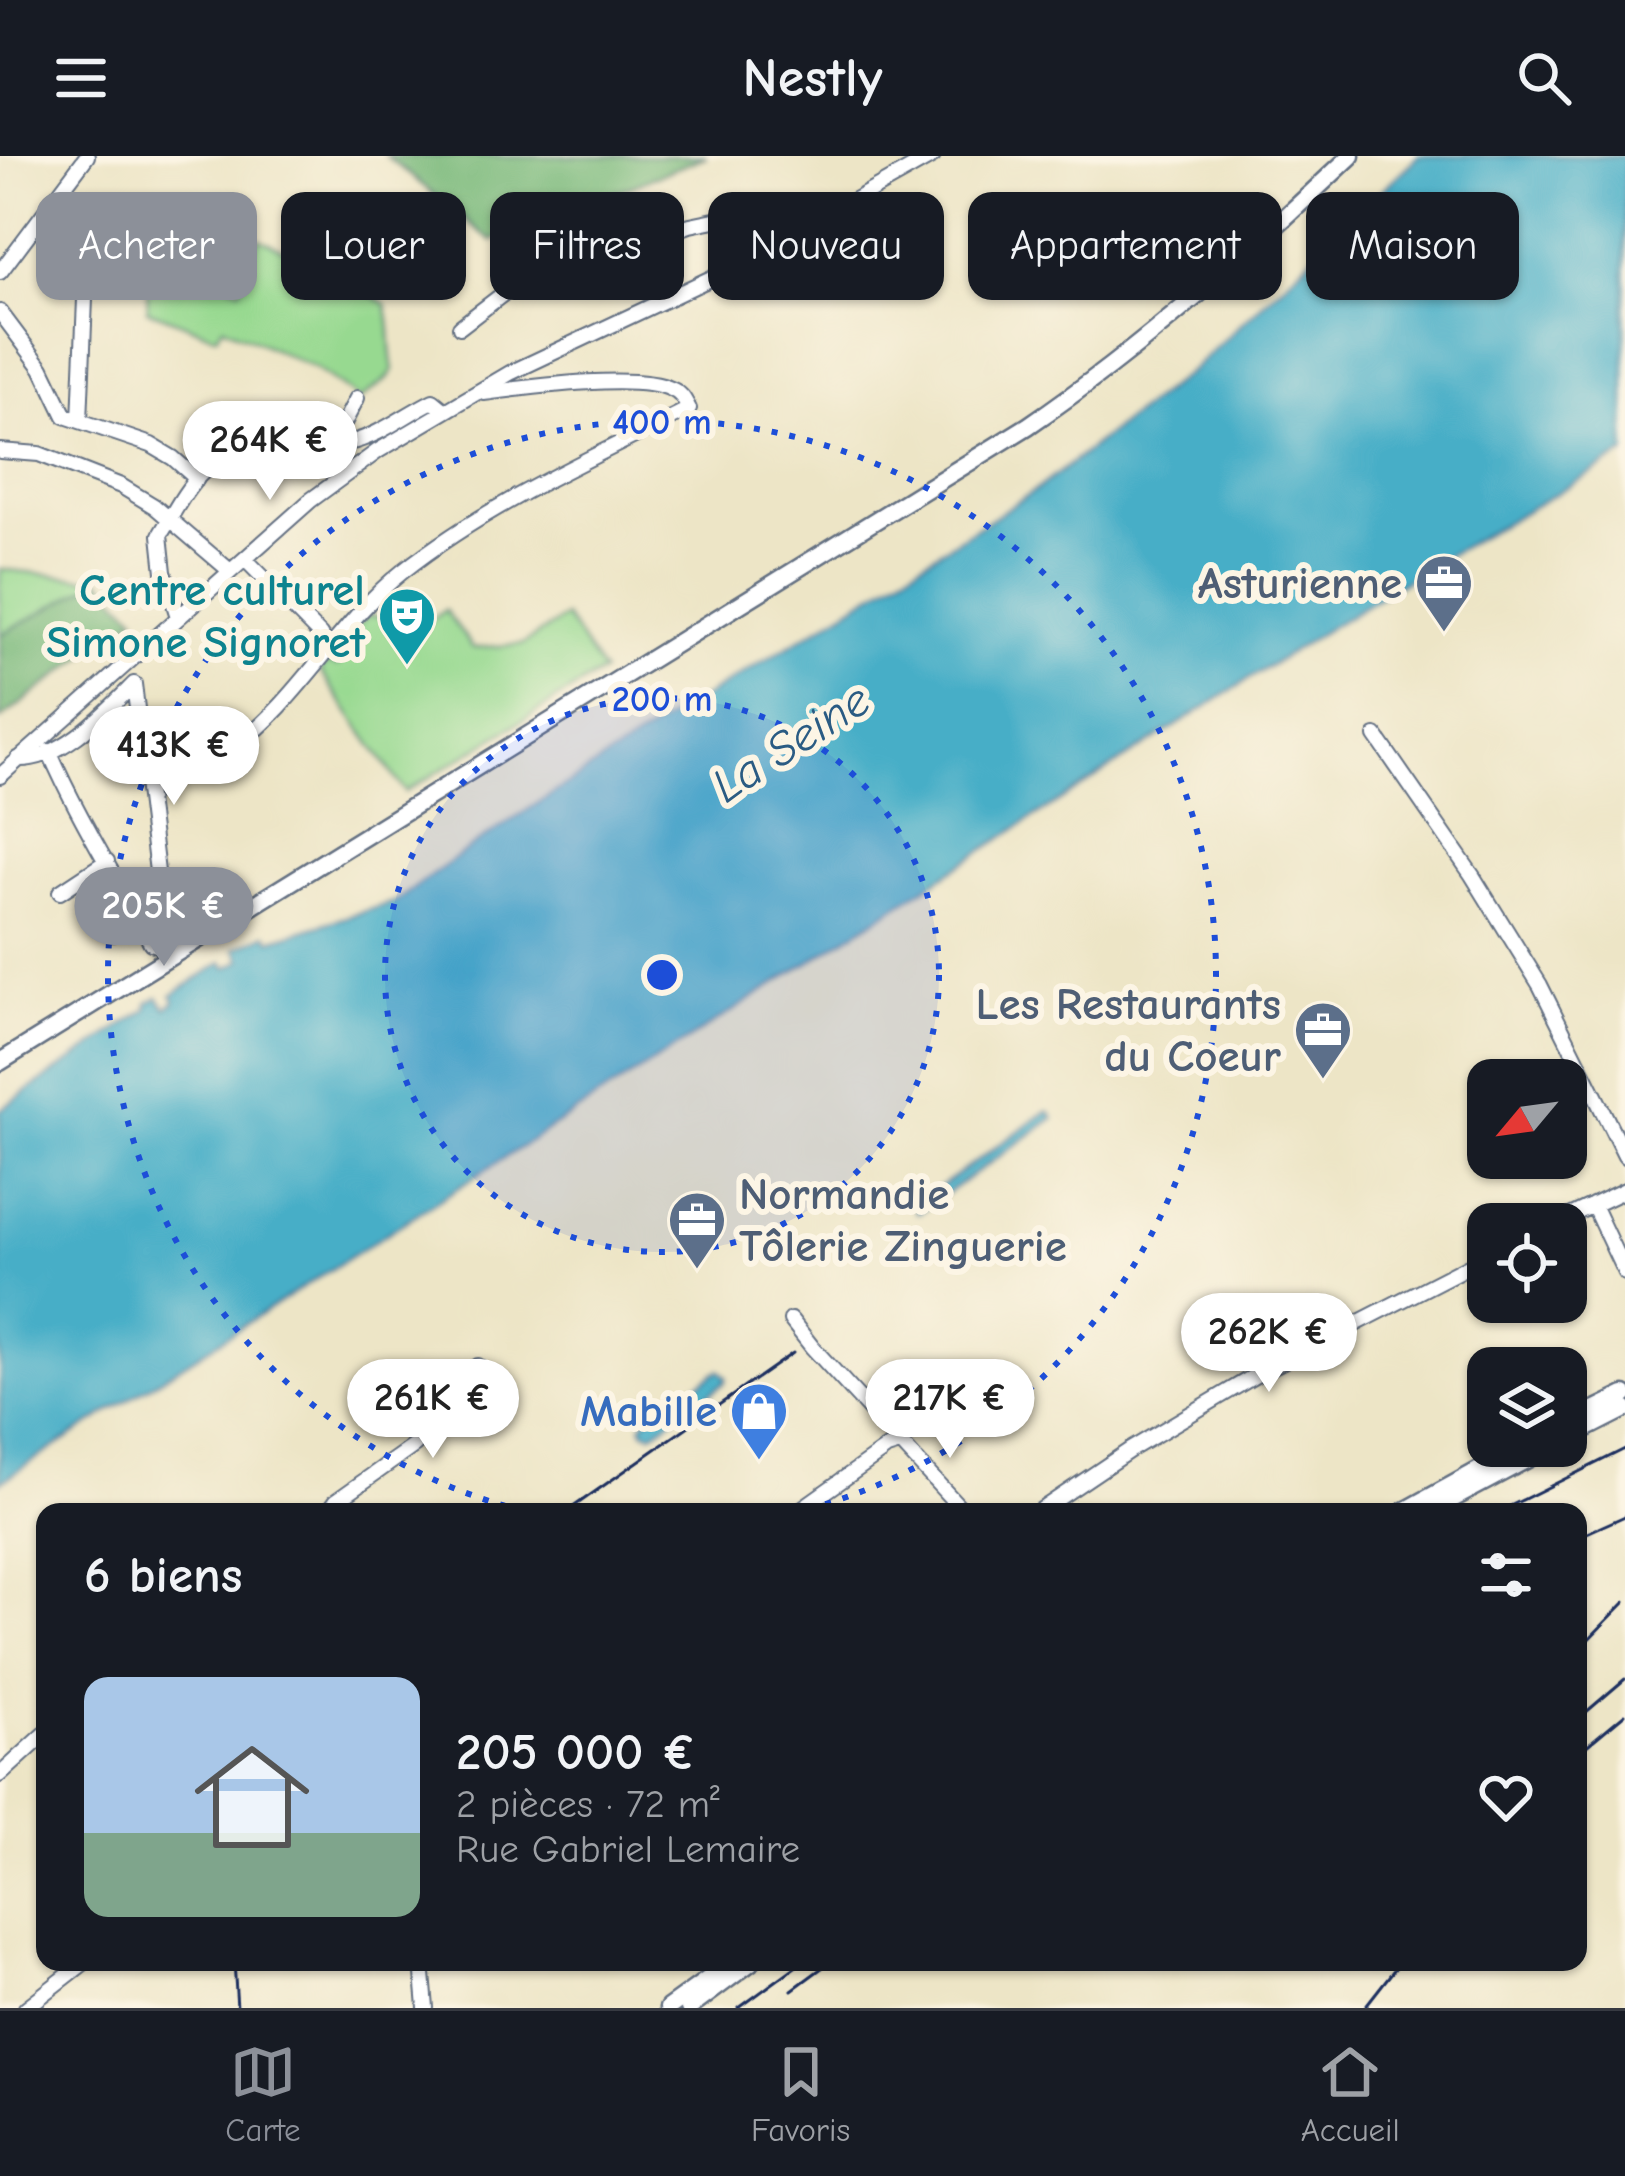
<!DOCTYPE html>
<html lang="fr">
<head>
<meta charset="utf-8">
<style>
	:root { --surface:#171b24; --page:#20242c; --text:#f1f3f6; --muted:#9ea1a6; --line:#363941; --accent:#8c9099 }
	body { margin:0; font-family:"Comic Neue",sans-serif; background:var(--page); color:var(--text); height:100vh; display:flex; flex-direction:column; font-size:45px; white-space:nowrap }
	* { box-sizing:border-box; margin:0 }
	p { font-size:39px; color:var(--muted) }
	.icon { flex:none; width:66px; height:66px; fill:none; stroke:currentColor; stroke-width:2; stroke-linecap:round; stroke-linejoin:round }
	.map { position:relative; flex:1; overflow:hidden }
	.drawer { position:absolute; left:36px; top:1347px; width:1551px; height:468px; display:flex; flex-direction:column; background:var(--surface); border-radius:24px; box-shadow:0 3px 9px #0004 }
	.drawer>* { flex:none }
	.guide { position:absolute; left:36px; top:36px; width:1554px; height:108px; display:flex; gap:24px }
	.needle { width:78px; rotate:241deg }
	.fabs { position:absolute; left:1467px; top:903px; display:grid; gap:24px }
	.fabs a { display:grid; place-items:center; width:120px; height:120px; border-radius:24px; background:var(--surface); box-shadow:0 3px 9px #0004; font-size:60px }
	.price { position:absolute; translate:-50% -102px; padding:0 27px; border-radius:42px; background:#fff; color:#222; font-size:39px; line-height:78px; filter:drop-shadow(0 3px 6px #0008) }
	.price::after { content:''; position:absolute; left:50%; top:72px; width:36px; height:27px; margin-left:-18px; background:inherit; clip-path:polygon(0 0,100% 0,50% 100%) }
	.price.on { background:var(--accent); color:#fff }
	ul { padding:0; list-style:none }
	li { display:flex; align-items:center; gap:36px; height:300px; padding:0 48px }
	li span { display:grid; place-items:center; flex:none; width:336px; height:240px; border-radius:24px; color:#555 }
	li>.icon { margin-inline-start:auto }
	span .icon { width:144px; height:144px; fill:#fffc; stroke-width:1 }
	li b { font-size:51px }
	h2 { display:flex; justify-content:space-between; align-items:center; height:144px; padding:0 48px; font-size:51px }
	.pill { padding:0 42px; border-radius:24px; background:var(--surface); box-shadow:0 3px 9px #0004; font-size:42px; line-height:108px }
	.pill.on { background:var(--accent); color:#fff }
	header { display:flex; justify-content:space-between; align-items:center; height:156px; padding:0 48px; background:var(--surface); font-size:54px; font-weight:700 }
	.menu { display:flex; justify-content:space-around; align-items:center; height:168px; border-top:3px solid var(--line); background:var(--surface); font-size:33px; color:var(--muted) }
	.menu a { display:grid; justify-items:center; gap:6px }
	.menu .on { color:var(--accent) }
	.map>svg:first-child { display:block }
	.green { fill:#97d990; stroke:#598477; stroke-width:3 }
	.forest { fill:#79b97a; stroke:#4a746c; stroke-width:3 }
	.water { fill:#47aec7; stroke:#316e92; stroke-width:3 }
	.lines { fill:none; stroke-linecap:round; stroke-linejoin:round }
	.minor-casing { stroke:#646f82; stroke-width:18 }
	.major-casing { stroke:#646f82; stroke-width:21 }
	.minor { stroke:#fff; stroke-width:14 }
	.major { stroke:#fff; stroke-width:16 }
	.rail { stroke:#1b2f5e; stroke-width:3 }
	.ring { fill:none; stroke:#1d4ed8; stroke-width:6; stroke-dasharray:6 12 }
	.labels { text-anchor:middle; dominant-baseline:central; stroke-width:12; stroke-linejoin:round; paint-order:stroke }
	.service-label { font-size:45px; font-weight:bold; fill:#4e5e75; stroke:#fcf5e5; text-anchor:end }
	.culture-label { font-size:45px; font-weight:bold; fill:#0d838f; stroke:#fcf5e5; text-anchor:end }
	.shop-label { font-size:45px; font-weight:bold; fill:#366cbe; stroke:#fcf5e5; text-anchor:end }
	.water-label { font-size:48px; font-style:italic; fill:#2a5b83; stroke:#fcf5e5 }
	.centre { fill:#1d4ed8; stroke:#fcf5e5; stroke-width:6 }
	.ring-label { font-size:36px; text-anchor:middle; font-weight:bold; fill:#1d4ed8; stroke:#fcf5e5; stroke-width:12; stroke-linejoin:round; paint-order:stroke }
</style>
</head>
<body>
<header><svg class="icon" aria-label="menu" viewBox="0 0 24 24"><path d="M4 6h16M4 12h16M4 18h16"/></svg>Nestly<svg class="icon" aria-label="search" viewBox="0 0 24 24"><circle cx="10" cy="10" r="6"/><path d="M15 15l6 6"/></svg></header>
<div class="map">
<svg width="1625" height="1852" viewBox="0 0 1625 1852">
	<rect width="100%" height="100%" fill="#fcf5e5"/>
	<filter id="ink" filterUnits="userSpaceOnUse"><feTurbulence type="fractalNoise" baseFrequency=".00833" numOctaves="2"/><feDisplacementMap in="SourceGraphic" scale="24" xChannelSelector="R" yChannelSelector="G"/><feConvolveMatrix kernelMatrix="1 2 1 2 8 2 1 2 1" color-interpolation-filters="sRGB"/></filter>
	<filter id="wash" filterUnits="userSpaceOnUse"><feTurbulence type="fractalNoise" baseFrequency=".004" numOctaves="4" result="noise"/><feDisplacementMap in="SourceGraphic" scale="48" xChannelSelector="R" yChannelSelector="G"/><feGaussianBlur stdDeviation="2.7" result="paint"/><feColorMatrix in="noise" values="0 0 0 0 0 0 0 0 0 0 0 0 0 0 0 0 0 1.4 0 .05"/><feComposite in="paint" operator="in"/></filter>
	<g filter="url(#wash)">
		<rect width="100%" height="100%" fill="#ede5c6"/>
		<path class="green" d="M 259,82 L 342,122 L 386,148 C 392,167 389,192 394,214 L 388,222 L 360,244 L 314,212 L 223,170 L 216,180 L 147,154 L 149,106 L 158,94 L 240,133 Z
			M 0,413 L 101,424 L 0,479 Z
			M 445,454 L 473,492 L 523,488 L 565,461 L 602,516 L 405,636 L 320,515 L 327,507 L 337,510 C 350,501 349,493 350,480 L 368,459 L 425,468 Z"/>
		<path class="forest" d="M 386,0 L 707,0 L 492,85 Z
			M 101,424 L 136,461 L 0,564 L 0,479 Z"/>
		<path class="water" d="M 1418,0 L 1625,0 L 1625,298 L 1434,407 L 1313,482 L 0,1326 L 0,954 L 147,853 L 148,847 L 158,841 L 166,852 L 175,845 L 172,839 L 223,806 L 227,812 L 242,804 L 235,792 L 267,778 L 271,784 L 395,746 L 472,690 L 666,564 L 815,474 L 1039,332 L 1193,213 Z
			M 1046,956 L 1050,956 L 1054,962 L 920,1056 L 916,1056 L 915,1048 Z
			M 719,1214 L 726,1221 L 724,1227 L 653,1277 L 645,1275 L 642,1269 L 645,1264 Z"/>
	</g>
	<g filter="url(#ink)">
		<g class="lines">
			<defs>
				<path id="minor" d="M 0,116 L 87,0
					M 0,156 L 42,212 L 65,260 L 151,289 L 173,302 L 197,323
					M 460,171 L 524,122 L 594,89 L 634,89 L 690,69 L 788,49 L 800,56 L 806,65
					M 80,265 L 87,94 L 91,81
					M 332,290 L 357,242
					M 0,295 L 39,298 L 121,330 L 154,350 L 229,414
					M 245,403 L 320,479 L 329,494
					M 178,461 L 164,416 L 160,379 C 172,360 185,333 202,317 C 227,293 311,296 348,287 C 380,280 404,259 433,245 L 444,254
					M 1376,580 L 1472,719 L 1540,829 L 1625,1000
					M 49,595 C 78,662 117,723 151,787 L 157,789 L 165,781 L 134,528
					M 18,603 C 61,605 106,556 134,528
					M 0,620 L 311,344 L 378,295 L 510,217 L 722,117 L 788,81 L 806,65 L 826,60 L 933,0
					M 147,631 C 174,620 206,611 231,594 C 298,547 339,466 402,416 C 489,347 590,303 689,253 C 684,243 681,237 671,233 C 637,216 524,232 484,237
					M 83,721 L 112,778
					M 60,736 L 107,705
					M 1593,1049 L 1625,1117
					M 1553,1068 L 1625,1034
					M 791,1164 L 812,1191 L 964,1356
					M 328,1356 L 336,1345 L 415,1289 L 473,1221 L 478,1210
					M 797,1356 L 887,1292 L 900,1288
					M 1038,1356 L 1130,1294 L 1256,1219 L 1488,1100
					M 0,1619 L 45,1578
					M 422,1806 L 426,1852
					M 26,1852 L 85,1806"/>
				<path id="major" d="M 0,906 L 1028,270 C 1145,190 1248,97 1351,0
					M 1566,1268 L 1625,1239
					M 1566,1283 L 1625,1253
					M 1403,1356 L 1523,1290
					M 1428,1356 L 1552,1290
					M 668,1852 L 732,1806
					M 689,1852 L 751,1806"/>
			</defs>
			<use href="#minor" class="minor-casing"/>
			<use href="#major" class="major-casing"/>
			<use href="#minor" class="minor"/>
			<use href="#major" class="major"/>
			<path class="rail" d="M 566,1356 L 793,1197
				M 1498,1356 L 1625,1293
				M 1578,1381 L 1625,1360
				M 1578,1494 L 1625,1446
				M 1578,1563 L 1625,1523
				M 1578,1597 L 1625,1558
				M 234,1806 L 237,1852
				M 792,1834 L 830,1806
				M 739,1852 L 802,1806
				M 1364,1852 L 1400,1806"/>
		</g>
	</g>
	<circle cx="662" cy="819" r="277" fill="#1d4ed8" fill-opacity=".12"/>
	<g class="ring">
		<circle cx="662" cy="819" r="277"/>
		<path d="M523 1355A554 554 0 1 1 801 1355"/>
	</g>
	<defs>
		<symbol id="office-pin" viewBox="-11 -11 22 30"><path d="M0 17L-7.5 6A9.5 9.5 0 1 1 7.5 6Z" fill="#5c6f8a" stroke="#fcf5e5"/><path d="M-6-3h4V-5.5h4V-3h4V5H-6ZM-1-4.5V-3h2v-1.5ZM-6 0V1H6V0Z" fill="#fff"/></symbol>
		<symbol id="theatre-pin" viewBox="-11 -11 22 30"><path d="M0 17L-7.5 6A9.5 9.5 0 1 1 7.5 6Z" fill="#0f9aa8" stroke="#fcf5e5"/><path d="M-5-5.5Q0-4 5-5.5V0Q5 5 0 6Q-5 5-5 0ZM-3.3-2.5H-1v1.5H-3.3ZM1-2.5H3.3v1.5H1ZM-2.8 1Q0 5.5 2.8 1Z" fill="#fff"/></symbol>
		<symbol id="shop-pin" viewBox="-11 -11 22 30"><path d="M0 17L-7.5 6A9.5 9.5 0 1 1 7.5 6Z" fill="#3f7fe0" stroke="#fcf5e5"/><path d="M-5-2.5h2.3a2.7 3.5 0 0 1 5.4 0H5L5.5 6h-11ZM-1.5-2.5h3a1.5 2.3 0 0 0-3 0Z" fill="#fff"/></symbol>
	</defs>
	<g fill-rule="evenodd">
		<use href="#office-pin" x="1411" y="394" width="66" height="90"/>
		<use href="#theatre-pin" x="374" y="427" width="66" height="90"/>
		<use href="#office-pin" x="1290" y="841" width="66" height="90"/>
		<use href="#office-pin" x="664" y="1031" width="66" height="90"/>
		<use href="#shop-pin" x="726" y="1222" width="66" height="90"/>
	</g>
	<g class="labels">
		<g class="service-label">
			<text x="1402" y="427">Asturienne</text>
			<text x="1281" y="848">Les Restaurants<tspan x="1281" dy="52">du Coeur</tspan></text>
			<text x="739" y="1038" text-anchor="start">Normandie<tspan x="739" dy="52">Tôlerie Zinguerie</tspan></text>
		</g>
		<g class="culture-label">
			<text x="365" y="434">Centre culturel<tspan x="365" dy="52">Simone Signoret</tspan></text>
		</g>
		<g class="shop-label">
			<text x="717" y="1255">Mabille</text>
		</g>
		<g class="water-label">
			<text transform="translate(791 587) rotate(-33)">La Seine</text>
		</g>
	</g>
	<circle cx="662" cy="819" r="18" class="centre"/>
	<g class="ring-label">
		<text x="662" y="278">400 m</text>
		<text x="662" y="555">200 m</text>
	</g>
</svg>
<div class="fabs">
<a><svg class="needle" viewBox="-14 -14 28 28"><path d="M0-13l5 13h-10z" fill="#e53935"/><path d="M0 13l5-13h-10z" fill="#9ea1a6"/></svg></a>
<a><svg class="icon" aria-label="locate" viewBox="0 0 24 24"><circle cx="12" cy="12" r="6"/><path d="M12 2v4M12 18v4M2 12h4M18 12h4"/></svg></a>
<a><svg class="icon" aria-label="layers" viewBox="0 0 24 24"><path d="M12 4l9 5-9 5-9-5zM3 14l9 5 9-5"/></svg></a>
</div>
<b class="price" style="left:270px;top:347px">264K €</b>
<b class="price" style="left:174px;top:652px">413K €</b>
<b class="price on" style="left:164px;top:813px">205K €</b>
<b class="price" style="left:1269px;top:1239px">262K €</b>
<b class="price" style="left:433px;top:1305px">261K €</b>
<b class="price" style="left:950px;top:1305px">217K €</b>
<div class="guide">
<a class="pill on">Acheter</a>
<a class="pill">Louer</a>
<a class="pill">Filtres</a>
<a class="pill">Nouveau</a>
<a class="pill">Appartement</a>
<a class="pill">Maison</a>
</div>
<section class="drawer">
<h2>6 biens<svg class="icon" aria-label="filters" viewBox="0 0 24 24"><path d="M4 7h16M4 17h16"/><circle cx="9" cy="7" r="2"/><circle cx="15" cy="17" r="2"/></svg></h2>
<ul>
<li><span style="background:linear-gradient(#a9c7e8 65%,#7fa58c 0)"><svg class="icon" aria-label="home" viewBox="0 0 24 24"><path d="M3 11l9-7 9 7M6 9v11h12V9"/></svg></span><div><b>205 000 €</b><p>2 pièces · 72 m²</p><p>Rue Gabriel Lemaire</p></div><svg class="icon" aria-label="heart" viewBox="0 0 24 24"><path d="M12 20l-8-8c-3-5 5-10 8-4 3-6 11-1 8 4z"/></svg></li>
</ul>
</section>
</div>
<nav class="menu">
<a class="on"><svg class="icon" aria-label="map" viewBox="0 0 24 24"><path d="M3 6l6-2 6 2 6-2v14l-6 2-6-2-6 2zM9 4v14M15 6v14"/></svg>Carte</a>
<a><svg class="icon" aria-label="saved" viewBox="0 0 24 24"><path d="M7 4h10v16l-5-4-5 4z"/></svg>Favoris</a>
<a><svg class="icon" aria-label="home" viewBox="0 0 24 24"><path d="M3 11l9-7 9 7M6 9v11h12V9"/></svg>Accueil</a>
</nav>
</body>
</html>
